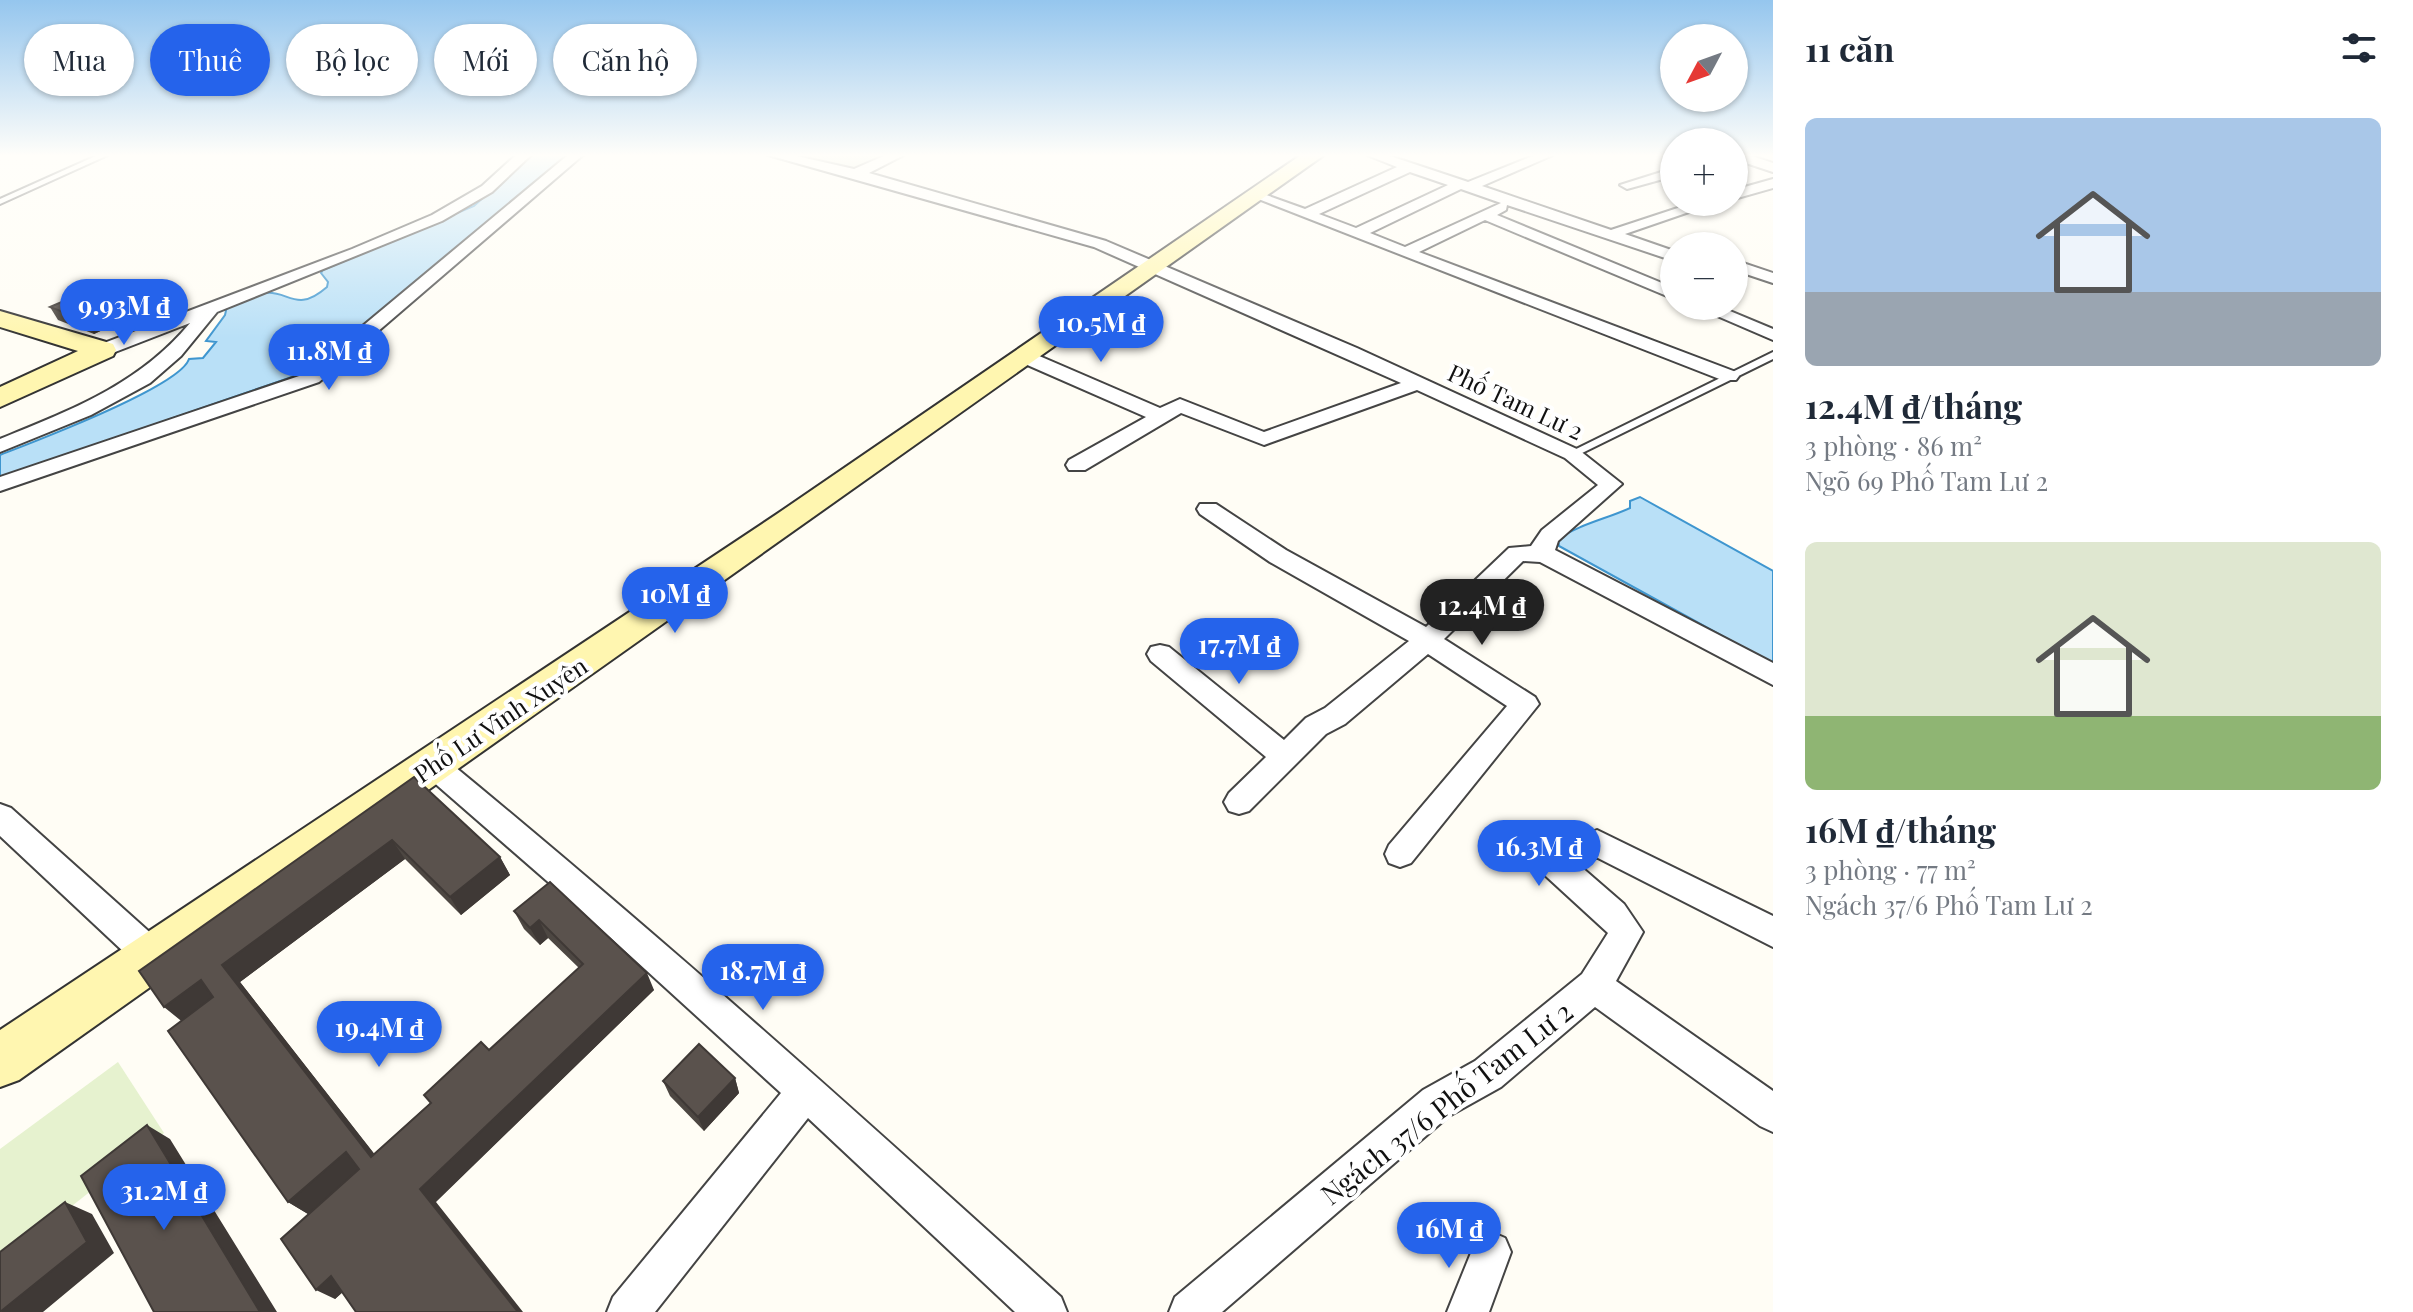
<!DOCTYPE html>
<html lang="vi">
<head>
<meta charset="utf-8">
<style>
	:root { --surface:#fff; --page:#f2f2f3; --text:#1f2937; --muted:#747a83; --accent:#2563eb }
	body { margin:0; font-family:"Playfair Display",serif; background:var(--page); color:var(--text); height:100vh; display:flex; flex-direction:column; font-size:30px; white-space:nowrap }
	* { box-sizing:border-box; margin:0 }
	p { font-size:26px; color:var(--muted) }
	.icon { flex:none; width:44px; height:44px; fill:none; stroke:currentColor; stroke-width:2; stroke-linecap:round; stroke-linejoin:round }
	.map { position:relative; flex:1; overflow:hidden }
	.side { display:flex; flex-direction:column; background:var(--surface); width:640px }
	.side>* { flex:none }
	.hud { position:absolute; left:24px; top:24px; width:760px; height:72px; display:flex; gap:16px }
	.needle { width:52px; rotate:229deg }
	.buttons { position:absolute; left:1660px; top:24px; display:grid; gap:16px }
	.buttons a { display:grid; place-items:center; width:88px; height:88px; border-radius:50%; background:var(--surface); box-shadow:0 2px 6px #0004; font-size:40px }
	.price { position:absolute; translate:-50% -68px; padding:0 18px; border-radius:28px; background:var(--accent); color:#fff; font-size:26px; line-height:52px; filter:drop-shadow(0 2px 4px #0008) }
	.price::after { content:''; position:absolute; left:50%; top:48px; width:24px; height:18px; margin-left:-12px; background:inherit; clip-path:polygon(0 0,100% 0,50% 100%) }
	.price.current { background:#222; color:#fff }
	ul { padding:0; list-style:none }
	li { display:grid; align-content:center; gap:16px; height:424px; padding:0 32px }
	li span { display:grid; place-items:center; height:248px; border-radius:12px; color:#555 }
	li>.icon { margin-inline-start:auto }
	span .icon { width:144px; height:144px; fill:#fffc; stroke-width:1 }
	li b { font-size:34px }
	h2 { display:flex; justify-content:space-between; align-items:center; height:96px; padding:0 32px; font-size:34px }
	.pill { padding:0 28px; border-radius:36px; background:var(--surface); box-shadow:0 2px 6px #0004; font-size:28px; line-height:72px }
	.pill.current { background:var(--accent); color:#fff }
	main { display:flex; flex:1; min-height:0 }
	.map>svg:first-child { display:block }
	.cemetery { fill:#d9e3c4 }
	.pitch { fill:#e6f2cf }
	.water { fill:#b9e0f7; stroke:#3f96cf; stroke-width:2 }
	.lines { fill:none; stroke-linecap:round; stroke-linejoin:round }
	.lane-casing { stroke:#444; stroke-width:4 }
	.street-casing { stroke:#444; stroke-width:4 }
	.secondary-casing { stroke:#333; stroke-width:4 }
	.lane { fill:#fff; fill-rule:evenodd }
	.street { fill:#fff; fill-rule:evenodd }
	.secondary { fill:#fff6b0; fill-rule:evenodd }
	.wall { fill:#4d4742 }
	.shaded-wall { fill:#3f3936 }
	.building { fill:#5a524d; stroke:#3f3936; stroke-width:2 }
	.labels { text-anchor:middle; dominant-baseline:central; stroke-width:8; stroke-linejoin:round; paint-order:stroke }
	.street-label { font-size:24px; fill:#111; stroke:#fff }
	.near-street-label { font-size:28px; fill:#111; stroke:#fff }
</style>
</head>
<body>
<main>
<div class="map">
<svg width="1773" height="1312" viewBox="0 0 1773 1312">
	<rect width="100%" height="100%" fill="#fffdf5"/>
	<path class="cemetery" d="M 787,155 L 908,155 L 869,174 Z"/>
	<path class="pitch" d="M 118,1062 L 164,1133 L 0,1263 L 0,1149 Z"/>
	<path class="water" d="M 531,155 L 574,155 L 315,369 L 0,478 L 0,455 C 33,442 180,387 189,359 L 203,358 L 216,342 L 206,341 L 225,315 L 227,306 C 239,302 253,295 265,293 C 289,290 296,314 327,287 L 328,282 L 321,273 L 323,270 L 474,206 Z
		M 1640,497 L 1773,571 L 1773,664 L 1559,546 L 1558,539 C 1580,524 1606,519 1630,508 L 1630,501 Z"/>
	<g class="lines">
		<defs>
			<path id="lane" d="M 98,155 L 108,155 L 0,204 L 0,199 Z
				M 1773,352 L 1773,359 L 1576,456 L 1572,457 L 1566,454 Z"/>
			<path id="street" d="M 516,155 L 531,155 L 492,192 L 442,221 L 217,312 L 181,356 L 150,383 L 91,415 L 0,452 L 0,439 C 71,410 140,384 190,323 L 110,354 L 96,354 L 94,350 L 96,346 L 352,249 L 432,215 L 482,186 Z
				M 568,155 L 583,155 L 319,382 L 0,491 L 0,477 L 305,374 Z
				M 768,155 L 792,155 L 854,169 L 886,155 L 904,155 L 869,173 L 1106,241 L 1357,348 L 1579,450 L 1622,484 L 1558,541 L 1555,550 L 1773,663 L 1773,685 L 1540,562 L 1523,561 L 1444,639 L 1535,697 L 1539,704 L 1411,863 L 1400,867 L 1389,863 L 1385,854 L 1389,845 L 1507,706 L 1428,654 L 1345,724 L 1326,734 L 1249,811 L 1239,814 L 1229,811 L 1224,802 L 1229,793 L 1266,757 L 1151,661 L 1147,654 L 1151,647 L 1160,645 L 1169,647 L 1284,740 L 1306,718 L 1325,708 L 1409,641 L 1270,562 L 1200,514 L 1197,509 L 1200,504 L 1216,504 L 1286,550 L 1426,627 L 1509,548 L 1531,546 L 1542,530 L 1598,485 L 1565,458 L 1417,390 L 1264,445 L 1181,413 L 1085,470 L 1069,470 L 1066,465 L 1069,460 L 1146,417 L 1016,360 L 1014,356 L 1016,352 L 1030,352 L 1160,408 L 1180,399 L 1264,432 L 1401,383 L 1094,247 Z
				M 1367,155 L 1387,155 L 1468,182 L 1535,155 L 1553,155 L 1482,186 L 1611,230 L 1696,202 L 1718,202 L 1625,234 L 1674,251 L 1674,261 L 1507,205 L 1506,210 L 1497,215 L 1674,288 L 1674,299 L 1485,220 L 1419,252 L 1736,372 L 1739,376 L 1736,380 L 1722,380 L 1248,195 L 1255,191 L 1305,209 L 1397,167 ZM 1410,172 L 1448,185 L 1356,228 L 1319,214 ZM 1461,189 L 1501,203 L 1405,247 L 1370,233 Z
				M 1734,155 L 1749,155 L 1773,163 L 1773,172 L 1734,159 Z
				M 1674,168 L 1674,176 L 1627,189 L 1620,185 Z
				M 1773,179 L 1773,188 L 1734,199 L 1734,190 Z
				M 1734,260 L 1773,273 L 1773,283 L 1734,270 Z
				M 1694,306 L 1718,306 L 1773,329 L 1773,340 Z
				M 433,753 L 443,757 C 655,931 858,1113 1061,1297 L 1067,1312 L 1015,1312 L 808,1118 L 655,1312 L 607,1312 L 613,1297 L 781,1093 L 578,908 L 423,773 L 419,765 L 423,757 Z
				M 0,804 L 11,808 L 165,946 L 170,957 L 165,968 L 153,973 L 141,968 L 0,836 Z
				M 1597,830 L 1773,916 L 1773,947 L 1596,857 L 1579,865 L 1624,904 L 1643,932 L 1616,981 L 1773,1091 L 1773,1132 L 1760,1126 L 1595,1007 L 1501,1087 L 1449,1116 L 1222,1312 L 1169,1312 L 1175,1297 L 1423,1090 L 1475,1061 L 1582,974 L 1608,933 L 1524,856 L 1520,847 L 1524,838 L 1535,834 L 1568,841 Z
				M 1491,1232 L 1505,1238 L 1511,1252 L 1489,1312 L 1447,1312 L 1477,1238 Z"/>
			<path id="secondary" d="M 1301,155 L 1324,155 L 19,1080 L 0,1087 L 0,1030 L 777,514 Z
				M 0,311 L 113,344 L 116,350 L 113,356 L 0,407 L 0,387 L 78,351 L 0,327 Z"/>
		</defs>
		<use href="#lane" class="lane-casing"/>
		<use href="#street" class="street-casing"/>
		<use href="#secondary" class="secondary-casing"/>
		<use href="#lane" class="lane"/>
		<use href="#street" class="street"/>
		<use href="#secondary" class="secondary"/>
	</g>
	<path class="wall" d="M 50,307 L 130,317 L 94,334 L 58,320 Z
		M 414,777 L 500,857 L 510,875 L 461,915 L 405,859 L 240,982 L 374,1154 L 579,968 L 548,938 L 540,945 L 524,929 L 514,911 L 550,882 L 654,990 L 335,1299 L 308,1214 L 288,1202 L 181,1021 Z
		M 735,1078 L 739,1093 L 704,1131 L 670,1096 L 663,1081 Z"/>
	<path class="shaded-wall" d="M 123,304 L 130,317 L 94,334 L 86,321 Z
		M 392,840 L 405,859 L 240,982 L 387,1170 L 371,1157 L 222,965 Z
		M 500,857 L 510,875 L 461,915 L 450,897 Z
		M 539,920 L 548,938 L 540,945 L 530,928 Z
		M 647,973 L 654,990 L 436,1202 L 523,1312 L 518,1312 L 420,1189 Z
		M 201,980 L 220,997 L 185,1024 L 164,1007 Z
		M 735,1078 L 739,1093 L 704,1131 L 698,1117 Z
		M 147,1125 L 170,1139 L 277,1312 L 260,1312 Z
		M 346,1152 L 363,1166 L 308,1214 L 288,1202 Z
		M 65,1202 L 92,1214 L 114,1253 L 43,1312 L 1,1312 Z
		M 331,1276 L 350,1286 L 335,1299 L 316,1290 Z"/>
	<path class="building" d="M 87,291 L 123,304 L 86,321 L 50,307 Z
		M 414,777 L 500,857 L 450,897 L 392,840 L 222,965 L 371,1157 L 431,1103 L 424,1095 L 481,1042 L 489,1050 L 583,964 L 539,920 L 530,928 L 514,911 L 550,882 L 647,973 L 420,1189 L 518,1312 L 356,1312 L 331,1276 L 316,1290 L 281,1239 L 359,1169 L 346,1152 L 288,1202 L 168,1031 L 213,997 L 201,980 L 164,1007 L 139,971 Z
		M 699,1044 L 735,1078 L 698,1117 L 663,1081 Z
		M 147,1125 L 260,1312 L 154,1312 L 81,1176 Z
		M 65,1202 L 87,1242 L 0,1312 L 0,1252 Z"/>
	<linearGradient id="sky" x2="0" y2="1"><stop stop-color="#95c6ee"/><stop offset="0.46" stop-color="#fffefa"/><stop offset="1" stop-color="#fffefa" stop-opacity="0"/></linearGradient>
	<rect width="1773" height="338" fill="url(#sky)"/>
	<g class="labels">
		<g class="street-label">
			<text transform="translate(1516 401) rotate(25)">Phố Tam Lư 2</text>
			<text transform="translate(500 719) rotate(-34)">Phố Lư Vĩnh Xuyên</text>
		</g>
		<g class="near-street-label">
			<text transform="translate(1446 1102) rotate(-38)">Ngách 37/6 Phố Tam Lư 2</text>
		</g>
	</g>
</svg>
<div class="buttons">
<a><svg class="needle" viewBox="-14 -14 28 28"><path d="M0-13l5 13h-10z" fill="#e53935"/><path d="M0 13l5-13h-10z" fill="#747a83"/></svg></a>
<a>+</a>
<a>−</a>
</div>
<b class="price" style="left:124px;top:347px">9.93M ₫</b>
<b class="price" style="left:1101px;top:364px">10.5M ₫</b>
<b class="price" style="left:329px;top:392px">11.8M ₫</b>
<b class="price" style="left:675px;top:635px">10M ₫</b>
<b class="price current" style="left:1482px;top:647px">12.4M ₫</b>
<b class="price" style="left:1239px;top:686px">17.7M ₫</b>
<b class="price" style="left:1539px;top:888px">16.3M ₫</b>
<b class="price" style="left:763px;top:1012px">18.7M ₫</b>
<b class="price" style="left:379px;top:1069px">19.4M ₫</b>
<b class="price" style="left:164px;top:1232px">31.2M ₫</b>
<b class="price" style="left:1449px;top:1270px">16M ₫</b>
<div class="hud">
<a class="pill">Mua</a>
<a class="pill current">Thuê</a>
<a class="pill">Bộ lọc</a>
<a class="pill">Mới</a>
<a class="pill">Căn hộ</a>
</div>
</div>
<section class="side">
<h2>11 căn<svg class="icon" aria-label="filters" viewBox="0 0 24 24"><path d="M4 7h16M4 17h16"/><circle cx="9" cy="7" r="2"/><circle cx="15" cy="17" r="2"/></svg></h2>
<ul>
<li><span style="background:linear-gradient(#a9c7e8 70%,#9aa5b1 0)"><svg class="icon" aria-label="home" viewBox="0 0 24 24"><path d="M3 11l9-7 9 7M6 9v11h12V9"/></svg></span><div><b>12.4M ₫/tháng</b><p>3 phòng · 86 m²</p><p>Ngõ 69 Phố Tam Lư 2</p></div></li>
<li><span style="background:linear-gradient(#dfe7d0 70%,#8fb573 0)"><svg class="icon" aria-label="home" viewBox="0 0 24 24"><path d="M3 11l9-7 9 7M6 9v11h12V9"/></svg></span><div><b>16M ₫/tháng</b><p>3 phòng · 77 m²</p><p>Ngách 37/6 Phố Tam Lư 2</p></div></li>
</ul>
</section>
</main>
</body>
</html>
